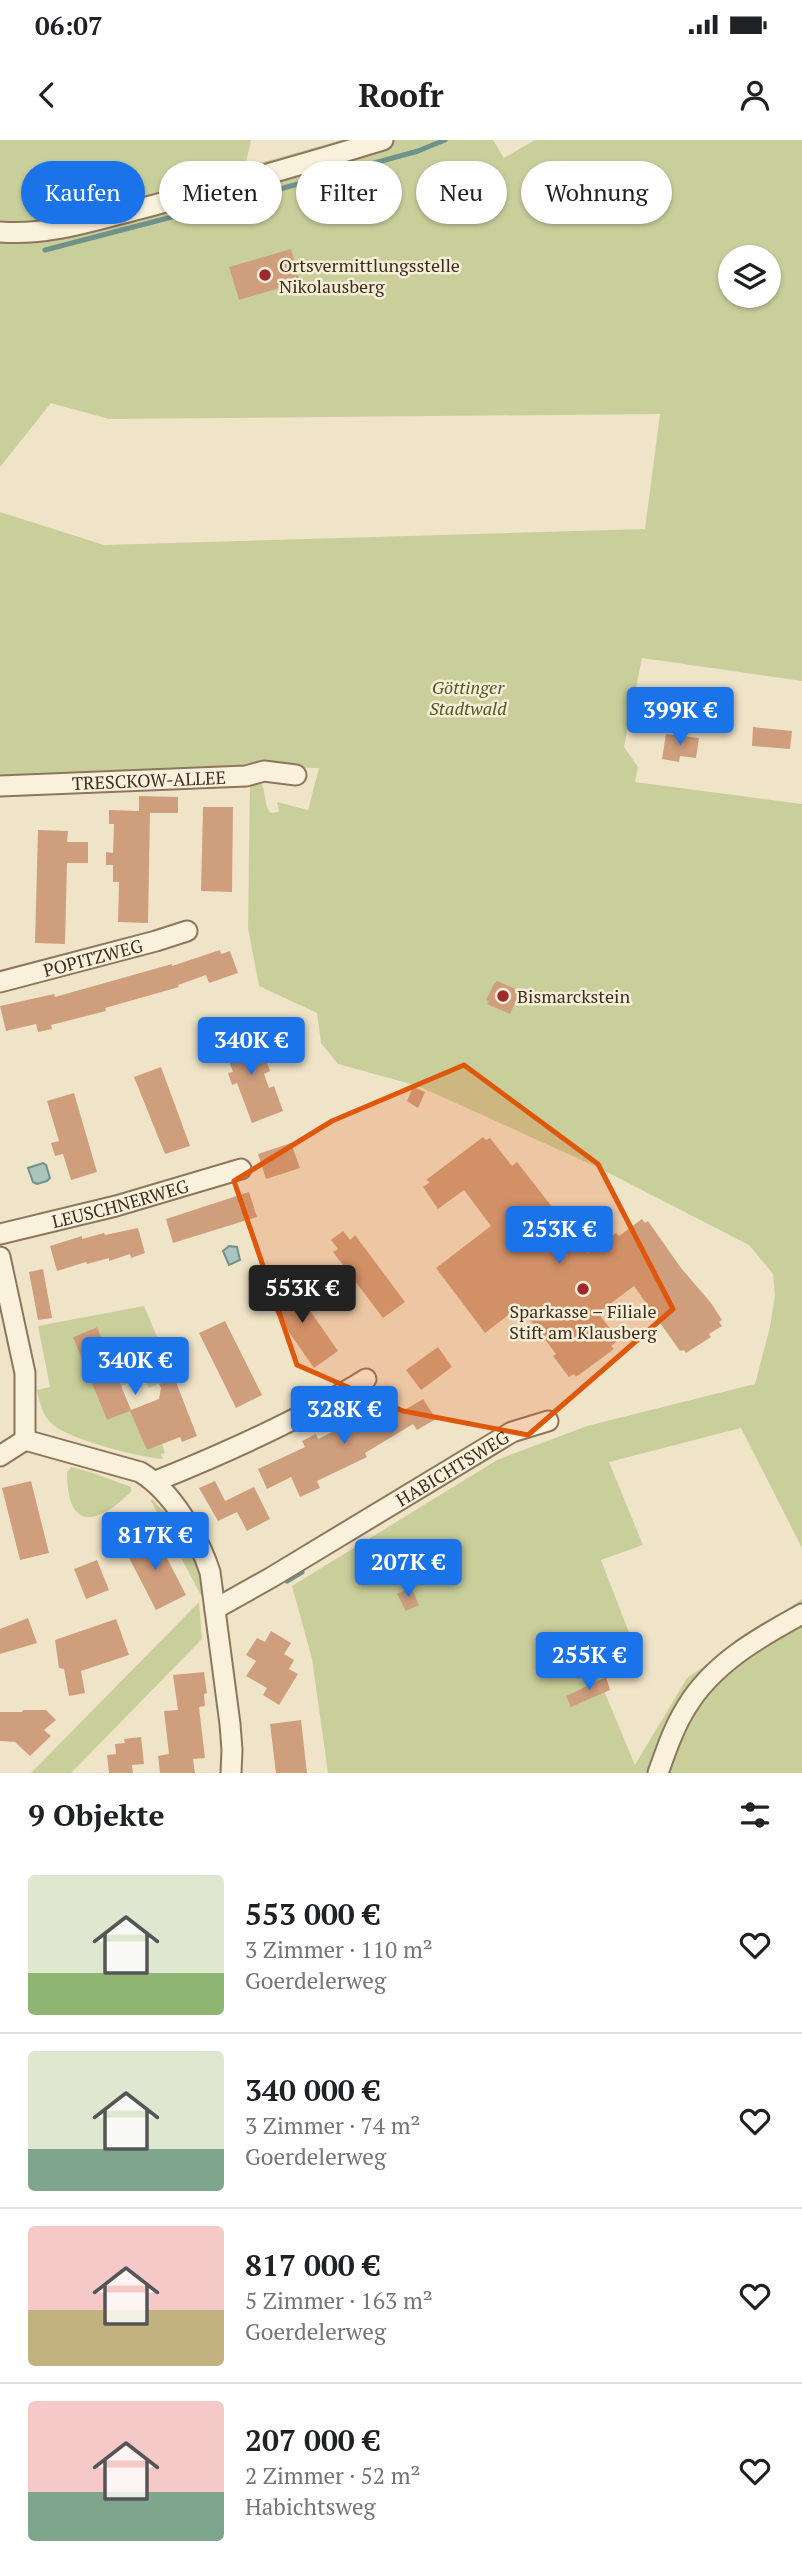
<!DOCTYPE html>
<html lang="de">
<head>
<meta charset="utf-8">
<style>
	:root { --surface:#fff; --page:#f6f6f6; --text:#202124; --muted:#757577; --line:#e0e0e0; --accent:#1a73e8 }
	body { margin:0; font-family:"PT Serif",serif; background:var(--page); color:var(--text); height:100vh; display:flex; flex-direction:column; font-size:26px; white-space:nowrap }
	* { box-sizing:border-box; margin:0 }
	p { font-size:23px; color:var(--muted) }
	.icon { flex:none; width:38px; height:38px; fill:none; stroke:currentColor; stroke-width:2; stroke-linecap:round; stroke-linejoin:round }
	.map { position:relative; height:1633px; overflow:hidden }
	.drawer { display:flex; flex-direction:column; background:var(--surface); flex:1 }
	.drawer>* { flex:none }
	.top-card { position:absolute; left:21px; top:21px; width:761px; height:63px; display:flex; gap:14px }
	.controls { position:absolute; left:718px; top:105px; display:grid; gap:14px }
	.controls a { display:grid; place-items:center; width:63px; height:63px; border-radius:50%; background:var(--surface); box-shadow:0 2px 5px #0004; font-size:35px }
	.price { position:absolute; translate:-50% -60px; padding:0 16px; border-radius:7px; background:var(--accent); color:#fff; font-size:23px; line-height:46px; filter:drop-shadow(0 2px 4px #0008) }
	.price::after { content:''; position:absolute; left:50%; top:42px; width:21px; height:16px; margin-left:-10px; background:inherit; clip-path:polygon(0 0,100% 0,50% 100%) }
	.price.on { background:#222; color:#fff }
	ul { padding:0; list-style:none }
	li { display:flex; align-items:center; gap:21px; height:175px; padding:0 28px }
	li+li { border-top:2px solid var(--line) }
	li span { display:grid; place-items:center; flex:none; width:196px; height:140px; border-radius:7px; color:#555 }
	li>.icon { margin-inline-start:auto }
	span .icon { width:84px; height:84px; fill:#fffc; stroke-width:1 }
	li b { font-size:30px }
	h2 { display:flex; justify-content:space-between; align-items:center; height:84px; padding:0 28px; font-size:30px }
	.pill { padding:0 24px; border-radius:32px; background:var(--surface); box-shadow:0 2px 5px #0004; font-size:24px; line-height:63px }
	.pill.on { background:var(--accent); color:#fff }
	.status { display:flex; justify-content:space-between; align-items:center; height:49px; padding:0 35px; background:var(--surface); direction:ltr }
	.status svg { height:19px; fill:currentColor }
	header { display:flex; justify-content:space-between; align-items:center; height:91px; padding:0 28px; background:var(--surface); font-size:32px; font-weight:700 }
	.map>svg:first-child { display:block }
	.green { fill:#c9cf9b; fill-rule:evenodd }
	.water { fill:#a9c4bc; stroke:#6f938a; stroke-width:2 }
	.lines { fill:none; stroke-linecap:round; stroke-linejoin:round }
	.stream { stroke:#6f938a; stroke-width:5 }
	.building { fill:#cf9f7d }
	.minor-casing { stroke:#8d765c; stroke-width:23 }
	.minor { stroke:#faf1dc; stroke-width:19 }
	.marked { fill:#df570d; fill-opacity:0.2; stroke:#df570d; stroke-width:5; stroke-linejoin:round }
	.poi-dot { fill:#9e2a2b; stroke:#f7eed8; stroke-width:2.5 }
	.labels { text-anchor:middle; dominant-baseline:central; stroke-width:5; stroke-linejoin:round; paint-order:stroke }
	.poi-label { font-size:18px; fill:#3d2e20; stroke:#f7eed8; text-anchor:start }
	.park-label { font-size:18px; font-style:italic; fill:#4d5a26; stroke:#f7eed8 }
	.street-label { font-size:18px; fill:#3d2e20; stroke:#f7eed8 }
</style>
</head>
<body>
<div class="status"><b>06:07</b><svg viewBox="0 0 49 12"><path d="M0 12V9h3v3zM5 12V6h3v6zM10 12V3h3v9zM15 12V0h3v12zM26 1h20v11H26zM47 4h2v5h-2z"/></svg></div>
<header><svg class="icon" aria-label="back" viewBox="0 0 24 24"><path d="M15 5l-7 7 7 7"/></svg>Roofr<svg class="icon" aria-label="person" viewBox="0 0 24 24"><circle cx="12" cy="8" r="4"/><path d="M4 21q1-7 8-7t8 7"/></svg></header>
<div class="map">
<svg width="802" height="1633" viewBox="0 0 802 1633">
	<rect width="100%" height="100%" fill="#f0e4c8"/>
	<path class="green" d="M 0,0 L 251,0 L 245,27 L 342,0 L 493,0 L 504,18 L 535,0 L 802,0 L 802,541 L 642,518 L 624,607 L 638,627 L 635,642 L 802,664 L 802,1408 L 741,1288 L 609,1322 L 643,1405 L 601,1420 L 635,1508 L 595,1529 L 635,1625 L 687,1538 L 802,1459 L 802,1633 L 328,1633 L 312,1519 L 292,1446 L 497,1320 L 587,1286 L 755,1244 L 770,1187 L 775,1155 L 773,1134 L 749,1105 L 595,1026 L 418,946 L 338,924 L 321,903 L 317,873 L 259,846 L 248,788 L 250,642 L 260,641 C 267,651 263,665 271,673 L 279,672 L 277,662 L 308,670 L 319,628 L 271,627 L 0,641 L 0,372 L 104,405 L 645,389 L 660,274 L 109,279 L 51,263 L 0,327 ZM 730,117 L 768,117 L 768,156 L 730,156 Z
		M 144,1166 L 174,1237 L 149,1248 L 144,1237 L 121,1246 L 97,1187 L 73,1197 L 107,1280 L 131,1270 L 147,1310 L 162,1304 L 165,1313 L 161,1314 L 163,1319 C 139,1317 70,1300 52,1284 C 42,1275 40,1263 37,1250 L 50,1247 L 38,1186 Z
		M 71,1327 L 93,1333 L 131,1347 L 131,1352 C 96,1386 67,1391 67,1332 Z
		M 152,1359 C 185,1392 194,1413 206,1457 L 204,1461 L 151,1361 Z
		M 199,1462 L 202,1499 L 78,1626 L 71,1633 L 31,1633 Z"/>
	<path class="water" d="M 43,1023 L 46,1025 L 50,1038 L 47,1041 L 37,1044 L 33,1042 L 28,1028 Z
		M 229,1106 L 237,1107 L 240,1120 L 229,1125 L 223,1111 Z"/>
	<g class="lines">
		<path class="stream" d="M 233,62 L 418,11 L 445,0
			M 45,110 L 214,66
			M 287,1441 L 302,1432"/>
	</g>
	<path class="building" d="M 291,109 L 300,142 L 239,160 L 229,127 Z
		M 753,587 L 792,591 L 790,609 L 752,606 Z
		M 666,594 L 699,598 L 696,618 L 680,616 L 679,622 L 662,619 Z
		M 139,656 L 178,657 L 178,673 L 150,673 L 148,783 L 118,782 L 119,742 L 113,742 L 113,725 L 106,725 L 106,712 L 113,713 L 114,684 L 109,684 L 109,670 L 139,671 Z
		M 203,667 L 233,667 L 232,752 L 201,751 Z
		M 38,690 L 68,691 L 67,702 L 88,702 L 88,723 L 67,723 L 65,804 L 35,803 Z
		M 220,810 L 221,814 L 230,811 L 238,833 L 209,843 L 206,835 L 178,845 L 179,847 L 105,868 L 106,871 L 51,885 L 52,889 L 38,892 L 36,884 L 6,891 L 0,866 L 54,854 L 55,857 L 172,824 L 172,826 Z
		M 497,841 L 520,851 L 510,874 L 487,864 L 489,861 L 486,860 L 494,844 Z
		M 247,888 L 259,922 L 266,920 L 270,931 L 264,934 L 269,948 L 274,946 L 283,971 L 252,983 L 237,943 L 232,945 L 228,933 L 233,932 L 221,898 Z
		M 161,927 L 190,1006 L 165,1014 L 134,937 Z
		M 413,947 L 425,952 L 418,968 L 407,961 Z
		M 74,953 L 97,1032 L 71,1040 L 63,1014 L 55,1016 L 51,1003 L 59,1001 L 47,961 Z
		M 483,997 L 486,1000 L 490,998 L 512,1026 L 517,1022 L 588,1113 L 616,1093 L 619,1096 L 642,1079 L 645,1083 L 648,1081 L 681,1128 L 711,1163 L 722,1180 L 719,1182 L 722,1186 L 709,1194 L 711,1197 L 686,1213 L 684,1210 L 680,1211 L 634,1146 L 598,1173 L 619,1200 L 611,1206 L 614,1209 L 576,1237 L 574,1234 L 569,1237 L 553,1216 L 556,1214 L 520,1166 L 485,1193 L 436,1128 L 491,1086 L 464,1050 L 438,1069 L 423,1047 L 430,1042 L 426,1040 Z
		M 291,1003 L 300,1028 L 266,1039 L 258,1014 Z
		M 249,1052 L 257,1077 L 173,1103 L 166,1079 Z
		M 138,1088 L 145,1113 L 131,1118 L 130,1114 L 109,1121 L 109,1118 L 87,1124 L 86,1122 L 57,1131 L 50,1106 L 82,1096 L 82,1099 L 104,1093 L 105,1095 Z
		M 343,1091 L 350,1100 L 355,1095 L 405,1162 L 383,1178 L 333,1112 L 338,1109 L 331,1100 Z
		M 43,1129 L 52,1178 L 38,1180 L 29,1132 Z
		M 290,1142 L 338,1211 L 314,1228 L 266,1159 Z
		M 225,1181 L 262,1255 L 236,1268 L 199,1193 Z
		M 97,1187 L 131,1270 L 159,1259 L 161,1248 L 159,1244 L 174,1237 L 197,1296 L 182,1302 L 180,1297 L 147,1310 L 130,1271 L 107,1280 L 73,1197 Z
		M 438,1207 L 452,1227 L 421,1250 L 406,1230 Z
		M 391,1256 L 401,1272 L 423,1259 L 436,1279 L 417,1290 L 413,1284 L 365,1313 L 367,1317 L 317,1341 L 320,1348 L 300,1357 L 291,1337 L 267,1349 L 258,1329 L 305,1307 L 302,1301 L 316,1294 L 318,1299 L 367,1275 L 365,1272 Z
		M 31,1341 L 49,1413 L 20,1420 L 2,1348 Z
		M 215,1341 L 225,1361 L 254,1347 L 270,1379 L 247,1391 L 237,1372 L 218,1381 L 199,1348 Z
		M 154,1393 L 186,1455 L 156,1470 L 124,1408 Z
		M 97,1420 L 109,1450 L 86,1459 L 74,1429 Z
		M 411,1447 L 419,1465 L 406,1471 L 397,1454 Z
		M 28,1478 L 37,1503 L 0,1514 L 0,1489 Z
		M 116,1479 L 129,1515 L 81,1531 L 85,1553 L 69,1556 L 64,1529 L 59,1528 L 55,1500 Z
		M 271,1491 L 291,1503 L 284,1514 L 294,1520 L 289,1529 L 298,1534 L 279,1565 L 263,1555 L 267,1548 L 246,1536 L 256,1521 L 246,1515 L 257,1498 L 265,1502 Z
		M 621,1505 L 626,1516 L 631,1514 L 637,1528 L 615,1537 L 605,1512 Z
		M 204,1532 L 207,1553 L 204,1554 L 205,1566 L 199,1567 L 205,1618 L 193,1619 L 195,1633 L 160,1633 L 158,1616 L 169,1614 L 164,1571 L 178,1570 L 173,1535 Z
		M 606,1537 L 610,1550 L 571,1567 L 566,1556 Z
		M 23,1570 L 46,1570 L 56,1580 L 44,1590 L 51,1596 L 30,1616 L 15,1602 L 0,1601 L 0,1572 L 22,1572 Z
		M 301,1580 L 307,1633 L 276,1633 L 270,1584 Z
		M 141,1597 L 144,1624 L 132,1625 L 133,1633 L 109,1633 L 107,1615 L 116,1614 L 115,1604 L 125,1603 L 124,1599 Z"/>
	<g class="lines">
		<defs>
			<g id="minor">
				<path d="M 0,92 C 50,96 99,79 147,67 C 226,46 305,24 383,0"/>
				<path id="s1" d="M 0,646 L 246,636 L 264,631 L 296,635"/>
				<path id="s2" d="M 0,842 L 156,801 L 187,791"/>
				<path id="s3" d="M 0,1094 L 116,1066 L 241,1029"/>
				<path d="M 0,1117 L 25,1233 L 25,1300"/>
				<path d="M 25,1300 L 140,1332 C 172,1351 199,1398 210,1432 L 230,1584 L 232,1610 L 231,1633"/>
				<path d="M 0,1316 L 25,1300"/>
				<path d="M 156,1341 C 228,1312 300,1280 366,1239"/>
				<path id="s4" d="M 215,1469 L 272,1437 L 512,1292 L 548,1281"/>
				<path d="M 658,1633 C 666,1611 673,1589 686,1568 C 712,1524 758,1498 802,1474"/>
			</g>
		</defs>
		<use href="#minor" class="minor-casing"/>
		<use href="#minor" class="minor"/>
	</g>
	<path class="marked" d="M 464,925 L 598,1024 L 673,1169 L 528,1295 L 403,1271 L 297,1225 L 234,1041 L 332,981 Z"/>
	<g class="poi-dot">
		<circle cx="265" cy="135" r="7"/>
		<circle cx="503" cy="856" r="7"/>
		<circle cx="583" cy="1149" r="7"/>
	</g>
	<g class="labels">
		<g class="poi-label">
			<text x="279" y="125">Ortsvermittlungsstelle<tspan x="279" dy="21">Nikolausberg</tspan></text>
			<text x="517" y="856">Bismarckstein</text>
			<text x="583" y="1171" text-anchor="middle">Sparkasse – Filiale<tspan x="583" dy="21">Stift am Klausberg</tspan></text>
		</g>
		<g class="park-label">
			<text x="468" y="547">Göttinger<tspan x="468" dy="21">Stadtwald</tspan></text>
		</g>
		<g class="street-label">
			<text stroke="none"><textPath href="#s1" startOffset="149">TRESCKOW-ALLEE</textPath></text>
			<text stroke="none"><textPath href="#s2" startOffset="96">POPITZWEG</textPath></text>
			<text stroke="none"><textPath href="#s3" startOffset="124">LEUSCHNERWEG</textPath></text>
			<text stroke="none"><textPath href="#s4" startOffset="276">HABICHTSWEG</textPath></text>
		</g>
	</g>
</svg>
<div class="controls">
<a><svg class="icon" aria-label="layers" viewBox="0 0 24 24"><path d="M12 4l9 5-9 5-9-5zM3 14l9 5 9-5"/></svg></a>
</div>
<b class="price" style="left:680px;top:607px">399K €</b>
<b class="price" style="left:251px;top:937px">340K €</b>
<b class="price" style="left:559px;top:1126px">253K €</b>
<b class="price on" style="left:302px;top:1185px">553K €</b>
<b class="price" style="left:135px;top:1257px">340K €</b>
<b class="price" style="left:344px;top:1306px">328K €</b>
<b class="price" style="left:155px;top:1432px">817K €</b>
<b class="price" style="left:408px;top:1459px">207K €</b>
<b class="price" style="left:589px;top:1552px">255K €</b>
<div class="top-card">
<a class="pill on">Kaufen</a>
<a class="pill">Mieten</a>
<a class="pill">Filter</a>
<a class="pill">Neu</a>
<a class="pill">Wohnung</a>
</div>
</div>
<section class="drawer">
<h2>9 Objekte<svg class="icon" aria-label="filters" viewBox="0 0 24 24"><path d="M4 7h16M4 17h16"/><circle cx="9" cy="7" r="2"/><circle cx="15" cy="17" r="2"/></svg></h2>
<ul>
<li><span style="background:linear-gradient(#dfe7d0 70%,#8fb573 0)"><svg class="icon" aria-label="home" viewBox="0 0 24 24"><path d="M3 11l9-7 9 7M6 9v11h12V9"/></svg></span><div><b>553 000 €</b><p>3 Zimmer · 110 m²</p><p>Goerdelerweg</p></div><svg class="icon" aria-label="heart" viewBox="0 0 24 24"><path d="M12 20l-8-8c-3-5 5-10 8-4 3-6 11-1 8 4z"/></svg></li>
<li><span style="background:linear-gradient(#dfe7d0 70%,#7fa58c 0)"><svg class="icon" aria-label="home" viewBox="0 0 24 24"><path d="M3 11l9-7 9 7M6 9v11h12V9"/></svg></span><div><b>340 000 €</b><p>3 Zimmer · 74 m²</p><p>Goerdelerweg</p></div><svg class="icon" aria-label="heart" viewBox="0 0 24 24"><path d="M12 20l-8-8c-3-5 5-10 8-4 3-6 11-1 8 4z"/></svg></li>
<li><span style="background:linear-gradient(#f6c9c9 60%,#c2b280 0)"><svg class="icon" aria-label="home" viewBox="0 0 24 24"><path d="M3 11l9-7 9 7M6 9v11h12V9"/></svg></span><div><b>817 000 €</b><p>5 Zimmer · 163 m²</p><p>Goerdelerweg</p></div><svg class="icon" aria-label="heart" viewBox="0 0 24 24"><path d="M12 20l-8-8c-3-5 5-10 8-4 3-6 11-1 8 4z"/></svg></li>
<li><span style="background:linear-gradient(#f6c9c9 65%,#7fa58c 0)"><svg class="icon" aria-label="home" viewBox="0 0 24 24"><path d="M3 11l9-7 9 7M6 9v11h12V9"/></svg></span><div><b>207 000 €</b><p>2 Zimmer · 52 m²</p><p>Habichtsweg</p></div><svg class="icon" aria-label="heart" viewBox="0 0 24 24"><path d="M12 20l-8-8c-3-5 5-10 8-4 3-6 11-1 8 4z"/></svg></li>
</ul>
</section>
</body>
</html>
